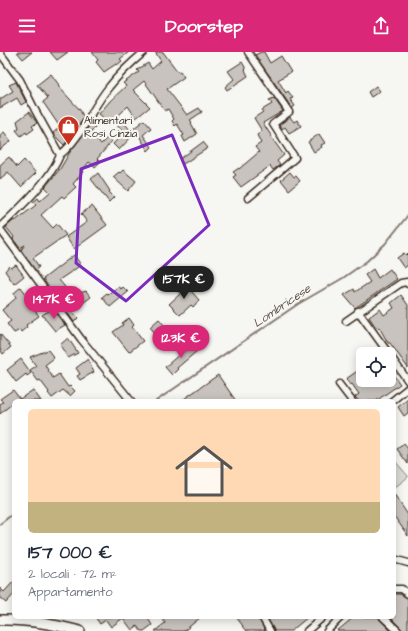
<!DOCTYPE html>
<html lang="it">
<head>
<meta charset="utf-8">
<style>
	:root { --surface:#fff; --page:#f6f6f7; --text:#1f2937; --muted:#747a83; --accent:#db2777 }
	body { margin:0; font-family:"Architects Daughter",sans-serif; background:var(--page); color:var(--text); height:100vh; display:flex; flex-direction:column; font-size:15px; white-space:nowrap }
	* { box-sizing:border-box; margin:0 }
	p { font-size:13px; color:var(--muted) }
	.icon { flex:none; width:22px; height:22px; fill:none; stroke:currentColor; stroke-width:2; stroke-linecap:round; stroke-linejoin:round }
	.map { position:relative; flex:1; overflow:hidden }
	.panel { position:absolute; left:12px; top:347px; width:384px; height:220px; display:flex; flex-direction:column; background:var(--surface); border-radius:6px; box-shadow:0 2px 10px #0003 }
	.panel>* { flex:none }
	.tools { position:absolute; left:356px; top:295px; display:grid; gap:8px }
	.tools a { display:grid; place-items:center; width:40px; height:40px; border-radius:6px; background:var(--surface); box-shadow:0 2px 10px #0003; font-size:20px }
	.price { position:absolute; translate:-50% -34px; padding:0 9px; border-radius:14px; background:var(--accent); color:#fff; font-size:13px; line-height:26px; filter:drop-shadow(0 1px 2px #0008) }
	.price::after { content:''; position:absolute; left:50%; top:24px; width:12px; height:9px; margin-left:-6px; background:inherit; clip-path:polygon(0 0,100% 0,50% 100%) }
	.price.active { background:#222; color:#fff }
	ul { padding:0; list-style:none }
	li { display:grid; align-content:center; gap:8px; height:212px; padding:0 16px }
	li span { display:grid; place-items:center; height:124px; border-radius:6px; color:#555 }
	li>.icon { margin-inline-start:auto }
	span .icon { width:72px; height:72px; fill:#fffc; stroke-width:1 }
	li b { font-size:17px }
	header { display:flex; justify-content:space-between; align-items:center; height:52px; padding:0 16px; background:var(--accent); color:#fff; font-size:18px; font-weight:700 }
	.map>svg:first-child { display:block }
	.green { fill:#dad9d3; stroke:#8a8278 }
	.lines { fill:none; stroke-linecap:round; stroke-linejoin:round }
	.stream { stroke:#857a71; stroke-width:2 }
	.building { fill:#c8c3be; stroke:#3b2a1e }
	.street-casing { stroke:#3b2a1e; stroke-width:9 }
	.secondary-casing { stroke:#3b2a1e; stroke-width:12 }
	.street { stroke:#f6f6f2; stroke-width:6 }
	.secondary { stroke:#f6f6f2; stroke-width:9 }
	.marked { fill:none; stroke:#7b2cbf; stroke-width:3; stroke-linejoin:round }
	.labels { text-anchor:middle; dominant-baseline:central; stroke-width:4; stroke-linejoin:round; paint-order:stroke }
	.poi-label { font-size:11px; fill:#3b2a1e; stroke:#f6f6f2; text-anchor:start }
	.water-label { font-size:12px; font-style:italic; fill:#605248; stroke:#f6f6f2 }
</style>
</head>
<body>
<header><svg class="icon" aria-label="menu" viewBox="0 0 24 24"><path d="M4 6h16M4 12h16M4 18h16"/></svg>Doorstep<svg class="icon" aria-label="share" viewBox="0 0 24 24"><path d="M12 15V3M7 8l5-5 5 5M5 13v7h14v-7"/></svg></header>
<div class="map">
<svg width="408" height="579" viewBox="0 0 408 579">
	<rect width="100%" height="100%" fill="#f6f6f2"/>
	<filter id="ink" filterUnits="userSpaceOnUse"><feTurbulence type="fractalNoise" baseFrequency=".025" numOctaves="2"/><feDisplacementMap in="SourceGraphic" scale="8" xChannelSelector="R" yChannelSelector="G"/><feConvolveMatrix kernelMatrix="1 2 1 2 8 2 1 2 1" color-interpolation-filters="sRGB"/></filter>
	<g filter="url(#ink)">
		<path class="green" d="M 394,408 L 408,424 L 408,425 L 394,436 Z"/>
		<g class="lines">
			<path class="stream" d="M 156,349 L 298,252 L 343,226 L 367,209 L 385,192 L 408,163
				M 0,472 L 14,461"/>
		</g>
		<path class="building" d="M 17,0 L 32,0 L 23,7 Z
			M 50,0 L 68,0 L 57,8 Z
			M 92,0 L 129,0 L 120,7 L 122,9 L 117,13 L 116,12 L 104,20 L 96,10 L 98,8 Z
			M 155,0 L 163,0 L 178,20 L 180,19 L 184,25 L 167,37 L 187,63 L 199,56 L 202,60 L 190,68 L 192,70 L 191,71 L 197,82 L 185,90 L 182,84 L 184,83 L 177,72 L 175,74 L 172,69 L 174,67 L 168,57 L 165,59 L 144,29 L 133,38 L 150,55 L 136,66 L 128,54 L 118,64 L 134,82 L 119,98 L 113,92 L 124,81 L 112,68 L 110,71 L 99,62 L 110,49 L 126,34 L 123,31 L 139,20 L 137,18 L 148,11 L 152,17 L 161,9 Z
			M 261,0 L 264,0 L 270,11 L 281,4 L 291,20 L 278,28 L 286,41 L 288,39 L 293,46 L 290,47 L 295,54 L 292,56 L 255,3 Z
			M 242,10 L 246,17 L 245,18 L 248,24 L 227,38 L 225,35 L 234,27 L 228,19 Z
			M 51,22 L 59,33 L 58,34 L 80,58 L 84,66 L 64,93 L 55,84 L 53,81 L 60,75 L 43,50 L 48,46 L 37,33 Z
			M 16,30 L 26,50 L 21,53 L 17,46 L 0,56 L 0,47 L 13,39 L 9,33 Z
			M 376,34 L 380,39 L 371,45 L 368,40 Z
			M 274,46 L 283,59 L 263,71 L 272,85 L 271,85 L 284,103 L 277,109 L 280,113 L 273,118 L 270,114 L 241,135 L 233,125 L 236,123 L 233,120 L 239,116 L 239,117 L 259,100 L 255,95 L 261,91 L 257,83 L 262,79 L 254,66 L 263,60 L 262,58 L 272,52 L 269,48 Z
			M 29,60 L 37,71 L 32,74 L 34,77 L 27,82 L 26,80 L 21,84 L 16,78 L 19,76 L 17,69 Z
			M 290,65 L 294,70 L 297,68 L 301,74 L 289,81 L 285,75 L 282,77 L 279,73 Z
			M 94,66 L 99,69 L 90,82 L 101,92 L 108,85 L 112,89 L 97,107 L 100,110 L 95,115 L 89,110 L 82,119 L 83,120 L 73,132 L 76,135 L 64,146 L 62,144 L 41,163 L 53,176 L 57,172 L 66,183 L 33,206 L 39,215 L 35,218 L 21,198 L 25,193 L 20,196 L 13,187 L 14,185 L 6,175 L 14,168 L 15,169 L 36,153 L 33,150 L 38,146 L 40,149 L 50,140 L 45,135 L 60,117 L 70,100 L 84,82 Z
			M 144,68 L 151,76 L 143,83 L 152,95 L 148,99 L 138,82 L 133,77 Z
			M 4,80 L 11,89 L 0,98 L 0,83 Z
			M 319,82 L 325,91 L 321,93 L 322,95 L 314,100 L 308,90 Z
			M 203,90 L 208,96 L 183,112 L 180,107 Z
			M 9,105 L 17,115 L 24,108 L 36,121 L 21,135 L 8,120 L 0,127 L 0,113 Z
			M 123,118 L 136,129 L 128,139 L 113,125 L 119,120 L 120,121 Z
			M 290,120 L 294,125 L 296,124 L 300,129 L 289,138 L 281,128 Z
			M 98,121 L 110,139 L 109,140 L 114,145 L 109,150 L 91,127 Z
			M 92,154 L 107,173 L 74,197 L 66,185 L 87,170 L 81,162 Z
			M 404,201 L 406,203 L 408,201 L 408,213 L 404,216 L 397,206 Z
			M 74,203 L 81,213 L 59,228 L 65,235 L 56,242 L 52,238 L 51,238 L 43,227 Z
			M 16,213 L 24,224 L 14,232 L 5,219 L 9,214 L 11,216 Z
			M 373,217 L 378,226 L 390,217 L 397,227 L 355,256 L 344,243 L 354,237 L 355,240 L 370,230 L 365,223 Z
			M 186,233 L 199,248 L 193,255 L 191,253 L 180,263 L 169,252 L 180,242 L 178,239 Z
			M 21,235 L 27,243 L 37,235 L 43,244 L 31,253 L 39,264 L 26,273 L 27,275 L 21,280 L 20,278 L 14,281 L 7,272 L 11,269 L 2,258 L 16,246 L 14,241 Z
			M 118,235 L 121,237 L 123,235 L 128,240 L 110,255 L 102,245 L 107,241 L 108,242 Z
			M 75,236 L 80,241 L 86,239 L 91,245 L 72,259 L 78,266 L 74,270 L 64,256 L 76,246 L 69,240 Z
			M 401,243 L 408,253 L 408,316 L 390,291 L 388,291 L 379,275 L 378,276 L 375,274 L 369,265 L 380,257 L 384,263 L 394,256 L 391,251 Z
			M 52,257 L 65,273 L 55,279 L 42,263 Z
			M 129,266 L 134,273 L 132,275 L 143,289 L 129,300 L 113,280 L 123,273 L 122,271 Z
			M 159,267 L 164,273 L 155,281 L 150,275 Z
			M 0,282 L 11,295 L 3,302 L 0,297 Z
			M 68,286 L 78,301 L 68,306 L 60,293 Z
			M 191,292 L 197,299 L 177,316 L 178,317 L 172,323 L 165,315 Z
			M 48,298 L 54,306 L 45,313 L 53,326 L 59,322 L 68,335 L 70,334 L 75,339 L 70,344 L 63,338 L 52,346 L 48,341 L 49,340 L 40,328 L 38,329 L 30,318 L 36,314 L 30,305 Z
			M 21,307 L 31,321 L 27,324 L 26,322 L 16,330 L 7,318 Z
			M 88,307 L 91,312 L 90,313 L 94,320 L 80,328 L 77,324 L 80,322 L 76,316 Z
			M 363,315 L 363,328 L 367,328 L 369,331 L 372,328 L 377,328 L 379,331 L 382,328 L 389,328 L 389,323 L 392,321 L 400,332 L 376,349 L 359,349 L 355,345 L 359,342 L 352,332 L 350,333 L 346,327 Z
			M 218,323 L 236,349 L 181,349 Z
			M 13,338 L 20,347 L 33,338 L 41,349 L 14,349 L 14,350 L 0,362 L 0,352 L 3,350 L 0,347 Z
			M 408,347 L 408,361 L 404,364 L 398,355 Z
			M 404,392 L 408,397 L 408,412 L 397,397 Z
			M 394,442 L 408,463 L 408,484 L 394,464 Z
			M 14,529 L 14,542 L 6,551 L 0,546 L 0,536 L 4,540 Z
			M 394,542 L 400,542 L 408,546 L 408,579 L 402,579 L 401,576 L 390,565 L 394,565 Z
			M 95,565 L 147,565 L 152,573 L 144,579 L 141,579 L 137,574 L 132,578 L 123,566 L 111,575 L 106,568 L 100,572 Z
			M 161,565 L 201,565 L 184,579 L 155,579 L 165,571 Z
			M 236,565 L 258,565 L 265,579 L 246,579 L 242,574 L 243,574 Z
			M 267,565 L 308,565 L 291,579 L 274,579 Z
			M 354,565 L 379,565 L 380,568 L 391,579 L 337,579 Z"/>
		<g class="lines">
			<defs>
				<path id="street" d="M 248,0 L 289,60 L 273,72 L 295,106 L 248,146
					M 0,1 L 20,28 L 35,58 L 60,103 C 51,127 19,157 0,175
					M 60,103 C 82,85 91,57 109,35 C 119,22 131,11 144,0
					M 0,177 L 81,287 L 131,349
					M 358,259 L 389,302
					M 346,269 L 401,231 L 407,230 L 408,232
					M 389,302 L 408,329
					M 339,332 L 352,349
					M 392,349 L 408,336
					M 394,507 L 408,511
					M 394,537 L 402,537 L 408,542
					M 262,565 L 270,579
					M 383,565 L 398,579
					M 307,579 L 323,565
					M 327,579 L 341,565"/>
				<path id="secondary" d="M 0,568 C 28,567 53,572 80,579"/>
			</defs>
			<use href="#street" class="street-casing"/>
			<use href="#secondary" class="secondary-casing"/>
			<use href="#street" class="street"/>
			<use href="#secondary" class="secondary"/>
		</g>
	</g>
	<path class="marked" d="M 172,83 L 209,173 L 126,249 L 76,211 L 81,117 Z"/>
	<defs>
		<symbol id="shop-pin" viewBox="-11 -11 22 30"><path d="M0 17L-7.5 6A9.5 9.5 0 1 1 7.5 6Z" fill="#c8321e" stroke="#f6f6f2"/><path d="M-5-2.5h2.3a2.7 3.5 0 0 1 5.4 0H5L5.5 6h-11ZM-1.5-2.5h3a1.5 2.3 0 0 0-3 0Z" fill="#fff"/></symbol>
	</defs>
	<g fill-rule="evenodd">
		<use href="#shop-pin" x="56" y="62" width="25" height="34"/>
	</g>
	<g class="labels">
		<g class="poi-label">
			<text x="84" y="68">Alimentari<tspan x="84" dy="13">Rosi Cinzia</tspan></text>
		</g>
		<g class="water-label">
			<text transform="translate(282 254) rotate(-34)">Lombricese</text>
		</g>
	</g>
</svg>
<div class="tools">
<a><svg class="icon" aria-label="locate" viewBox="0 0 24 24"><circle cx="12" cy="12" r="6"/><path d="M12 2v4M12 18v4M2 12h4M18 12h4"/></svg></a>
</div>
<b class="price active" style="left:184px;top:248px">157K €</b>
<b class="price" style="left:54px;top:268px">147K €</b>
<b class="price" style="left:181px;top:307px">123K €</b>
<section class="panel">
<ul>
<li><span style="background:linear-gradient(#ffd9b3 75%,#c2b280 0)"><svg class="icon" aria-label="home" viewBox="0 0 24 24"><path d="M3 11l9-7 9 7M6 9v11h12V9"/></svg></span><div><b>157 000 €</b><p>2 locali · 72 m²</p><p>Appartamento</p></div></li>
</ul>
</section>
</div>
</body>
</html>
